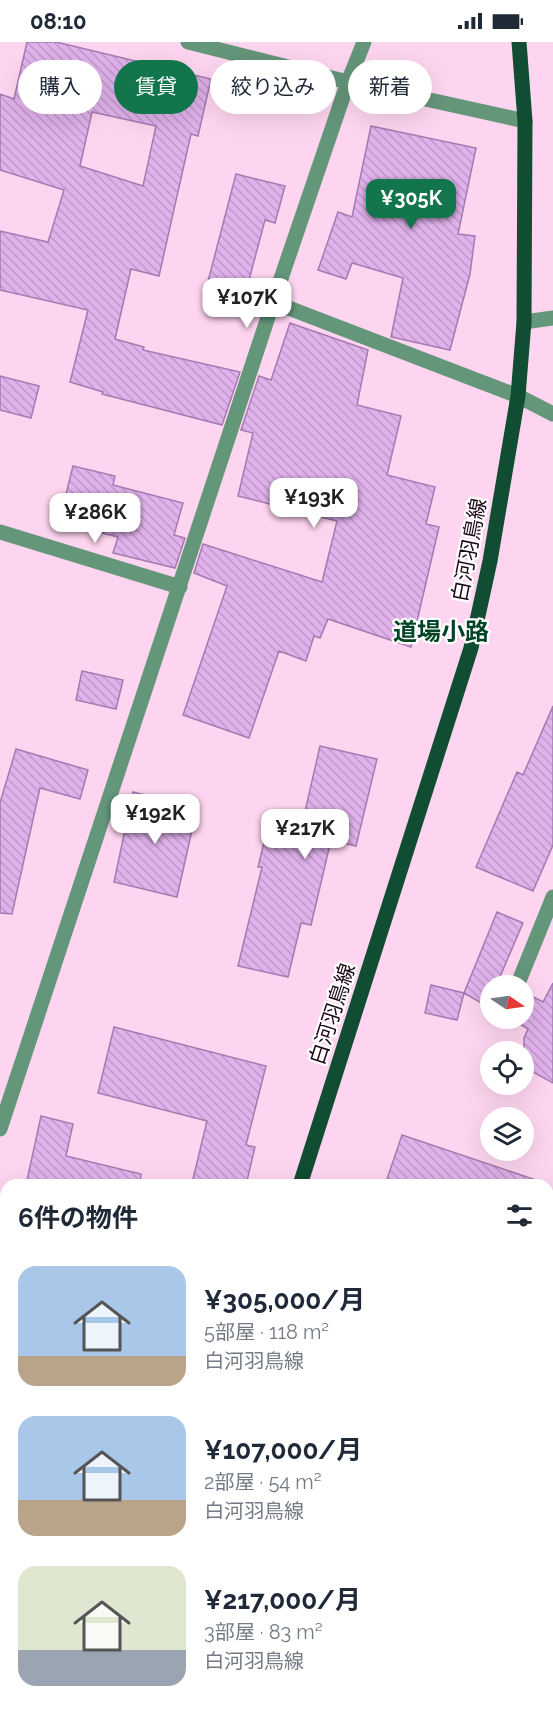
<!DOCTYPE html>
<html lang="ja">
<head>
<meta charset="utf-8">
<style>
	:root { --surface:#fff; --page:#f2f2f3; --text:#1f2937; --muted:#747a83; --accent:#12754c }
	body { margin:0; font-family:Raleway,"Noto Sans JP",sans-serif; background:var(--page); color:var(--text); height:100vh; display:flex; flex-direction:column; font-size:22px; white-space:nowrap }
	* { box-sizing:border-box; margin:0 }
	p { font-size:20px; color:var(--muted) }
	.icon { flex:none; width:33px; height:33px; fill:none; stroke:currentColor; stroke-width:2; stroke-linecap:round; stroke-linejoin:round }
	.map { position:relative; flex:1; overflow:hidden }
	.side { position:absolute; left:0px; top:1137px; width:554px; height:534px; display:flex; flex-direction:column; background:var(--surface); border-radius:18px 18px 0 0; box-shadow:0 6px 24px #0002 }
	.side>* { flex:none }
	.top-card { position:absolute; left:18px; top:18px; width:518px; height:54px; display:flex; gap:12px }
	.needle { width:39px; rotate:103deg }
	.buttons { position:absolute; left:480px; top:933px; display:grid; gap:12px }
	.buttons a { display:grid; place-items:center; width:54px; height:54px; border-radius:50%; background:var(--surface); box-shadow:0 6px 24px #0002; font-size:30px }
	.price { position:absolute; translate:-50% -51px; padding:0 14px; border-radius:12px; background:#fff; color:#222; font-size:20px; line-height:39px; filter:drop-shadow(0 2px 3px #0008) }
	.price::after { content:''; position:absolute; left:50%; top:36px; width:18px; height:14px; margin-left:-9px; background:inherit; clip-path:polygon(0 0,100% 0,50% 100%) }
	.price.selected { background:var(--accent); color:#fff }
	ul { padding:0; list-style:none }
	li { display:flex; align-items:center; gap:18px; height:150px; padding:0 18px }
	li span { display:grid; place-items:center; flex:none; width:168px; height:120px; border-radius:18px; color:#555 }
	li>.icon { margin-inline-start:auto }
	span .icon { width:72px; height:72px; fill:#fffc; stroke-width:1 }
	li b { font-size:26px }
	h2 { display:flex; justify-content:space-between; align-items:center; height:72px; padding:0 18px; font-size:26px }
	.tag { padding:0 21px; border-radius:27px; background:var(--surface); box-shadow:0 6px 24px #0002; font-size:21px; line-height:54px }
	.tag.selected { background:var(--accent); color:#fff }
	.status { display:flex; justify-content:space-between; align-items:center; height:42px; padding:0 30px; background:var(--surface); direction:ltr }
	.status svg { height:16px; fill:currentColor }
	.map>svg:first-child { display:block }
	.building { fill:url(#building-back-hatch); stroke:#a67ab1; stroke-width:1.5; fill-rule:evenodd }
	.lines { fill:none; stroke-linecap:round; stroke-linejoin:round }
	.minor { stroke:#64967a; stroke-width:15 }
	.major { stroke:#104d32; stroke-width:15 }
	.labels { text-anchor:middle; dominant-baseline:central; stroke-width:4.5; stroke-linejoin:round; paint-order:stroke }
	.street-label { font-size:21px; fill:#1d0717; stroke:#fff }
	.quarter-label { font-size:24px; font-weight:bold; fill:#004428; stroke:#fff }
</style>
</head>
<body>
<div class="status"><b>08:10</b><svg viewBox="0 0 49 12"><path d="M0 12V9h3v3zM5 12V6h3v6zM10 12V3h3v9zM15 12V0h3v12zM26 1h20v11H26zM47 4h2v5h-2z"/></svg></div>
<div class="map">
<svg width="553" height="1671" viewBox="0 0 553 1671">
	<defs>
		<pattern id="building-back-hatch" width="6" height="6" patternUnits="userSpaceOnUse" patternTransform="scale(1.5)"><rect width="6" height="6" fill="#e0b2ec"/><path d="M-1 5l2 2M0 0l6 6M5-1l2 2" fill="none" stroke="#c098ca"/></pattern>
	</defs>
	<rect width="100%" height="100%" fill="#fed5f0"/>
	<path class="building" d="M 27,0 L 56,0 L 211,37 L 198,94 L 191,92 L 159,234 L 131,227 L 115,297 L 144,305 L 143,308 L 240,330 L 222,383 L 102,352 L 103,350 L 70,340 L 88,268 L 0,248 L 0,189 L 48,200 L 64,148 L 0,128 L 0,52 L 14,57 ZM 92,70 L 156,84 L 143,144 L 80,124 Z
		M 371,84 L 476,106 L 458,192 L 475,194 L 470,232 L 450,308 L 391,295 L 403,236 L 352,221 L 346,237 L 318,228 L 338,170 L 352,175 Z
		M 236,132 L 285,144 L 275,181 L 265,178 L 244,257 L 206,247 Z
		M 290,281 L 368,308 L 357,363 L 401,374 L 387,433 L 435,445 L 426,482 L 439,485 L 411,605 L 328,577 L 320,596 L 314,594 L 306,619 L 279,609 L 249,696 L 183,673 L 227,544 L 194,531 L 203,502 L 322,540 L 337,479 L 238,454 L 253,391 L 241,388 L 259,334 L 271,338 Z
		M 0,334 L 39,344 L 31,376 L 0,368 Z
		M 73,424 L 115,434 L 113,443 L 183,461 L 174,493 L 185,496 L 175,526 L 113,511 L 118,495 L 59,480 Z
		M 82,629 L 123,638 L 116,667 L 76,658 Z
		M 553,664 L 553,803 L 533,849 L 476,825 L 517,730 L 523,733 Z
		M 320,704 L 377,717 L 356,804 L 331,798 L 311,883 L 301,881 L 288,935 L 238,924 L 262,825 L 258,825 L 266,792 L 298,800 Z
		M 16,707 L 88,728 L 80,757 L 40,746 L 12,872 L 0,871 L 0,761 Z
		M 133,750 L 197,766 L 177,855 L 114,840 Z
		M 497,870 L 523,881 L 499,937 L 507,944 L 490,944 L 490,966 L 464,951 L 457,978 L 425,971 L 431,943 L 464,951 Z
		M 553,941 L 553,1041 L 524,1025 L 524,996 L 528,987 L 510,976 L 524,976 L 524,950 L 543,960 Z
		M 114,985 L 266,1024 L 246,1103 L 255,1105 L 246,1143 L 220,1143 L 193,1137 L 207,1079 L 98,1051 Z
		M 41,1074 L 73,1082 L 66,1114 L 141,1132 L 140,1143 L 26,1143 Z
		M 402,1093 L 536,1138 L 535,1143 L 385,1143 Z"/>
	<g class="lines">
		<path class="minor" d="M 188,0 L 348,40 L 525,79
			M 273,260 L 518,354 L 553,372
			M 524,280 L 553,276
			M 0,490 L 180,545
			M 517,944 L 553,855
			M 0,1087 L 273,260 L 348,40 L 364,0
			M 0,1278 L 6,1279
			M 548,1382 L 553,1377
			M 548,1517 L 553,1513
			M 350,1671 L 358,1665"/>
		<path class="major" d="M 300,1143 L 471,606 L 490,519 L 518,354 L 524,280 L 525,79 L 519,0
			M 129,1671 L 131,1665"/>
	</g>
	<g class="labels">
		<g class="street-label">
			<text transform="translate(469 508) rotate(-79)">白河羽鳥線</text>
			<text transform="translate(332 972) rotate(-72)">白河羽鳥線</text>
		</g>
		<g class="quarter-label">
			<text x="441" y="589">道場小路</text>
		</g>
	</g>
</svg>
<div class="buttons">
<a><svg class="needle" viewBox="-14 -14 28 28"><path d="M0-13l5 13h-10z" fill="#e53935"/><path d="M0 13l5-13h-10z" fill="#747a83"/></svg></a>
<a><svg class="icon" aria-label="locate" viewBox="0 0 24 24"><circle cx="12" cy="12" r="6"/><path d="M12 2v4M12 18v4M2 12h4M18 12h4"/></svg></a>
<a><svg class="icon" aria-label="layers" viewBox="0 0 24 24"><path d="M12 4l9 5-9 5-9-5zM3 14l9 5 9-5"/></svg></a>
</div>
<b class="price selected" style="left:411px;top:188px">¥305K</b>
<b class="price" style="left:247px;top:287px">¥107K</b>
<b class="price" style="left:314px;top:487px">¥193K</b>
<b class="price" style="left:95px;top:502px">¥286K</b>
<b class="price" style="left:155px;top:803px">¥192K</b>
<b class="price" style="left:305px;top:818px">¥217K</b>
<div class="top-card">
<a class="tag">購入</a>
<a class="tag selected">賃貸</a>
<a class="tag">絞り込み</a>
<a class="tag">新着</a>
</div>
<section class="side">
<h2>6件の物件<svg class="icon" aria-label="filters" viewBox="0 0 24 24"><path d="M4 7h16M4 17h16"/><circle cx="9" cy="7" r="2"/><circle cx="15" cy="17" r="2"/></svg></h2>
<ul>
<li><span style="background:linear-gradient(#a9c7e8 75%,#b9a48a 0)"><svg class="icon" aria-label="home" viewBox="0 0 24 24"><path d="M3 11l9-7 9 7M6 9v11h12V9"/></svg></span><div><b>¥305,000/月</b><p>5部屋 · 118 m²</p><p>白河羽鳥線</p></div></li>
<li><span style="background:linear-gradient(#a9c7e8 70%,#b9a48a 0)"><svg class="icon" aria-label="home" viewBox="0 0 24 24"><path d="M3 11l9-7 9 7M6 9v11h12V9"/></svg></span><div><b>¥107,000/月</b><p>2部屋 · 54 m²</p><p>白河羽鳥線</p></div></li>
<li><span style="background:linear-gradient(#dfe7d0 70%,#9aa5b1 0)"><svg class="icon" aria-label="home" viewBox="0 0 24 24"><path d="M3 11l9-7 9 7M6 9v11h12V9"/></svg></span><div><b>¥217,000/月</b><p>3部屋 · 83 m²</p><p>白河羽鳥線</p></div></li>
</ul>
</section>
</div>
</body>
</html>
